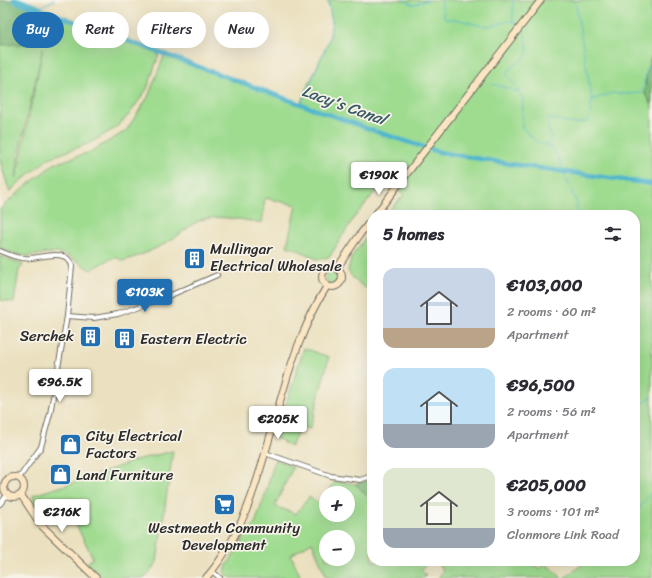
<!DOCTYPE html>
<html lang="en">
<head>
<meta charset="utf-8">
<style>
	:root { --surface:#fff; --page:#f7f7f7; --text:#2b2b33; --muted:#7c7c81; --accent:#1f6fb2 }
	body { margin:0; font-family:Sriracha,sans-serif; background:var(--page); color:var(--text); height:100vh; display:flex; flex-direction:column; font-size:15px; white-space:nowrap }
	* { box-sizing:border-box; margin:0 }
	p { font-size:13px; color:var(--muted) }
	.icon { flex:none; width:22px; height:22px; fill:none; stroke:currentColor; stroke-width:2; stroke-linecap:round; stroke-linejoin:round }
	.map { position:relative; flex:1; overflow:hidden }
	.side { position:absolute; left:367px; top:210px; width:273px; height:356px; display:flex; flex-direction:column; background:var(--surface); border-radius:16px; box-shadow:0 4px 16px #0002 }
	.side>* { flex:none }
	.banner { position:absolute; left:12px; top:12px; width:295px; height:36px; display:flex; gap:8px }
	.tools { position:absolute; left:319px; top:486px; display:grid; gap:8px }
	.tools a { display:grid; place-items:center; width:36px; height:36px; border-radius:50%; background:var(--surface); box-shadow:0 4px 16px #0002; font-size:20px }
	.price { position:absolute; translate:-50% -34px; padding:0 9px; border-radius:4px; background:#fff; color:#222; font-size:13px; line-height:26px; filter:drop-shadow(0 1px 2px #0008) }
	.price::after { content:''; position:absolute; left:50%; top:24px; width:12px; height:9px; margin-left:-6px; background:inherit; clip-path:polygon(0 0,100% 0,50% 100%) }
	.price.active { background:var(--accent); color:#fff }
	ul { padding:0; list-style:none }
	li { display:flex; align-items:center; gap:12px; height:100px; padding:0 16px }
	li span { display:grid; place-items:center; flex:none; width:112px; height:80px; border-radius:12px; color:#555 }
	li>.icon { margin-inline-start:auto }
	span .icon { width:48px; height:48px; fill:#fffc; stroke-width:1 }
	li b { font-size:17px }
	h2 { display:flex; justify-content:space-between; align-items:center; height:48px; padding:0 16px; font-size:17px }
	.pill { padding:0 14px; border-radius:18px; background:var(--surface); box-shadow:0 4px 16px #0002; font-size:14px; line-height:36px }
	.pill.active { background:var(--accent); color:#fff }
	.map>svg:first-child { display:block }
	.green { fill:#9fdc90; stroke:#65845e; fill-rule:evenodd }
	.forest { fill:#7fbc7a; stroke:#557452 }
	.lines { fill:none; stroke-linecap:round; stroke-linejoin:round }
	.stream { stroke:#4eb5cd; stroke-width:1 }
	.canal { stroke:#4eb5cd; stroke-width:4.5 }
	.river { stroke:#4eb5cd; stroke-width:7 }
	.street-casing { stroke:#6e6b5f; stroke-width:6 }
	.secondary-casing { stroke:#6e6b5f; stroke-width:8 }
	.street { stroke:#fff; stroke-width:4 }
	.secondary { stroke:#fbe6c4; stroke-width:6 }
	.labels { text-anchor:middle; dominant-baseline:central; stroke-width:3.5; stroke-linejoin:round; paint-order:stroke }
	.poi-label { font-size:15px; fill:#2b2b2b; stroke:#f7f3e8; text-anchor:start }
	.water-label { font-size:16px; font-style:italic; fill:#375b64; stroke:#f7f3e8 }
</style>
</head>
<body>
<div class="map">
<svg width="652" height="578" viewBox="0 0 652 578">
	<rect width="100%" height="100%" fill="#f7f3e8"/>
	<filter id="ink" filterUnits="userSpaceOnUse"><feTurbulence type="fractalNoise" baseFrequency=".025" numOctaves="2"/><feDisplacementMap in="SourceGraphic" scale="8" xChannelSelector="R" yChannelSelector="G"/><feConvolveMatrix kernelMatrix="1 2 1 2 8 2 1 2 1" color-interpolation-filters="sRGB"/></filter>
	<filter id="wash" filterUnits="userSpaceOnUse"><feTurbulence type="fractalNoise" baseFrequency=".012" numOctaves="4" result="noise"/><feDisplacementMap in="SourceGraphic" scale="16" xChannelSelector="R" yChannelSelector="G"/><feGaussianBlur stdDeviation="0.9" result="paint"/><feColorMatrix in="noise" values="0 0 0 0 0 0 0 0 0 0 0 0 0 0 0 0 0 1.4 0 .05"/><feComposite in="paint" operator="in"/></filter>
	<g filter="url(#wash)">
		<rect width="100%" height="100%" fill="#ebe1c0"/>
		<path class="green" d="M 328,0 L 652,0 L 652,55 L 647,70 L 645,94 L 652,105 L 652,578 L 564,578 L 587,561 L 635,561 L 635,215 L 385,215 L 404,195 L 386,179 L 353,219 L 330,256 L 322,259 L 317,259 L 294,248 L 287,246 L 296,205 L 265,198 L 262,223 C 246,220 219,215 204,219 C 193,222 185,231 175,237 C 159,248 141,256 122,261 L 119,258 L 110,259 L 91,270 C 81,264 70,254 58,253 C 48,252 40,255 30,256 C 21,257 9,251 0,248 L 0,209 L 25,187 L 54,164 L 90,152 L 126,131 L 148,97 L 164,56 L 300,104 L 329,40 L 332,22 Z
			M 45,11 L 159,54 L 147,89 L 128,116 L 114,129 L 90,143 L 49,158 L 14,187 L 10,193 L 0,161 L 0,21 L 1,44 L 38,43 ZM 43,48 L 16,179 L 19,152 Z
			M 372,229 L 372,292 C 363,286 352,280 348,270 L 352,256 Z
			M 0,256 L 23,265 L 19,270 L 14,302 L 0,300 Z
			M325 277a7 7 0 1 1 14 0a7 7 0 1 1-14 0Z
			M 304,348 L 329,357 L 310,429 L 300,427 L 291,447 L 282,442 L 283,441 L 275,438 Z
			M 173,451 L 157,562 L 145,578 L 103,578 L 87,563 L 93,558 L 66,505 L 43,516 L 35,504 L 33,495 L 86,479 L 139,459 Z
			M 275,459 L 293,467 L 275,506 L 296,514 L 309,497 L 321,504 L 326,496 L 326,515 L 348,515 L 348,493 L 328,493 L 335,481 L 355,484 L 372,500 L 372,561 L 428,561 L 421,570 L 426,575 L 424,578 L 327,578 L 312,542 L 291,555 L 301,578 L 231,578 L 225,573 L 227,565 L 256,521 L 266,492 ZM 326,537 L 348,537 L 348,559 L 326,559 Z
			M 433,561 L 528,561 L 540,569 L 544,562 L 562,578 L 439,578 L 443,569 Z"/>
		<path class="forest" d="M 0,0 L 15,0 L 45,11 L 38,43 L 1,45 Z
			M 652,55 L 652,105 L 645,94 L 647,70 Z
			M 372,479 L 372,500 L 355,484 Z"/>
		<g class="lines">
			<path class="stream" d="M 404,0 L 413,5 L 428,0
				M 441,0 L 444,17 L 447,19 C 462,18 474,26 488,26 C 497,25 512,17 519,24
				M 575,0 L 592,100
				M 38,8 L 54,0
				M 513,21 L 513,0
				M 522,28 C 524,34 527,41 528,47 C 529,62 510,62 507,74 L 523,98 L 522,128 L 537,142 L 549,146 L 556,154 L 560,162 L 563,172 L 576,201 L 578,215
				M 493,84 L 519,92
				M 301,104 L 329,40 L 332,22 L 328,0
				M 547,144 L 551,138 L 548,128 L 548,118 L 574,124 L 589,121 L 592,100 L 612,93 L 628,94 L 642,93 L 647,70 L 652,65
				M 635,411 L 652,396
				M 635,514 L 652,492"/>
			<path class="canal" d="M 38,8 L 377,132 L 439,152 L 510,164 L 652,184"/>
			<path class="river" d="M 15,0 L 38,8"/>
		</g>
	</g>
	<g filter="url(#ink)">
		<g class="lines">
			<defs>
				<path id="street" d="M 0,251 C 7,254 14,257 21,258 C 35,261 67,245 72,266 L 67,316 L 50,414 L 41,447 L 19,478
					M 67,316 L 94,318 L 118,314 L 164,298 L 217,275
					M 265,453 L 331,476 L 360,480 L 372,476
					M 0,504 L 7,495
					M 212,571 L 220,578"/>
				<path id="secondary" d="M 375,215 L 541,0
					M322 277a10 10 0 1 1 20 0a10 10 0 1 1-20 0Z
					M 337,268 L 361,233 L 372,219
					M4 487a10 10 0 1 1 20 0a10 10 0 1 1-20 0Z
					M 21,495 L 41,525 L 96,578
					M 206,578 C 247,531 260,470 277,412 C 289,369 303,324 327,286"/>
			</defs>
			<use href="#street" class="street-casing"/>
			<use href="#secondary" class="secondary-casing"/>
			<use href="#street" class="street"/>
			<use href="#secondary" class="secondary"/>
		</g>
	</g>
	<defs>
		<symbol id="building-square" viewBox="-11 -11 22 22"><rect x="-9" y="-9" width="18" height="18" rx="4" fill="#1f6fb2" stroke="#f7f3e8"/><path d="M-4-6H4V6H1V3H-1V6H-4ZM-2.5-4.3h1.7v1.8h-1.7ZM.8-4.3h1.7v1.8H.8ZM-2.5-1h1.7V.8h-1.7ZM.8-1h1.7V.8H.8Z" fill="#fff"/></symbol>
		<symbol id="shop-square" viewBox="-11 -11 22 22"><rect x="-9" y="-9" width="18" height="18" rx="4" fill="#1f6fb2" stroke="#f7f3e8"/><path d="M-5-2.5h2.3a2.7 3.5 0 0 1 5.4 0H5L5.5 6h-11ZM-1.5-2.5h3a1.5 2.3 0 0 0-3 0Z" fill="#fff"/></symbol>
		<symbol id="supermarket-square" viewBox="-11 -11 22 22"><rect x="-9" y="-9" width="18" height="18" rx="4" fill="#1f6fb2" stroke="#f7f3e8"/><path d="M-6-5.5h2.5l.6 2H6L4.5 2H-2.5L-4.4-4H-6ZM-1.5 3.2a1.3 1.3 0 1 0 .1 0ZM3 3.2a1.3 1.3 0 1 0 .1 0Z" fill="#fff"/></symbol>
	</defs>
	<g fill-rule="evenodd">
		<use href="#building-square" x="182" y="246" width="25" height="25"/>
		<use href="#building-square" x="78" y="324" width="25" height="25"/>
		<use href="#building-square" x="112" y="326" width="25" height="25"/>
		<use href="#shop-square" x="58" y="432" width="25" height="25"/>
		<use href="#shop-square" x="48" y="462" width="25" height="25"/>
		<use href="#supermarket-square" x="212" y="492" width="25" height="25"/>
	</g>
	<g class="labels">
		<g class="poi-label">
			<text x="210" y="249">Mullingar<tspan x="210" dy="17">Electrical Wholesale</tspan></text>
			<text x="74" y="336" text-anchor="end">Serchek</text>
			<text x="140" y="339">Eastern Electric</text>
			<text x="86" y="436">City Electrical<tspan x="86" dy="17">Factors</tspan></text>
			<text x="76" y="475">Land Furniture</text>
			<text x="224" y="528" text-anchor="middle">Westmeath Community<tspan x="224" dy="17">Development</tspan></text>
		</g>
		<g class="water-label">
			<text transform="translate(344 105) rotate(20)">Lacy's Canal</text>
		</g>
	</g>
</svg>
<div class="tools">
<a>+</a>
<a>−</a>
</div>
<b class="price" style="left:379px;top:196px">€190K</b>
<b class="price active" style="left:145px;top:313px">€103K</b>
<b class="price" style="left:60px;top:403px">€96.5K</b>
<b class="price" style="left:278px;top:440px">€205K</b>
<b class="price" style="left:62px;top:533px">€216K</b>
<div class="banner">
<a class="pill active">Buy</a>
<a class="pill">Rent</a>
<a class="pill">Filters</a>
<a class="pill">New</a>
</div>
<section class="side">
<h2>5 homes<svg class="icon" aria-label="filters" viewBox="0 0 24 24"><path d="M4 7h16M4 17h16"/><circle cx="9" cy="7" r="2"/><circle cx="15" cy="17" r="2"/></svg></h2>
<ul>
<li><span style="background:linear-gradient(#c9d6e8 75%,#b9a48a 0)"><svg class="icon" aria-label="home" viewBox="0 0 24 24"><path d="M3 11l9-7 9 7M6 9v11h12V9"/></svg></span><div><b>€103,000</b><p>2 rooms · 60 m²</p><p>Apartment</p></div></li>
<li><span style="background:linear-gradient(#bfe0f5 70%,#9aa5b1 0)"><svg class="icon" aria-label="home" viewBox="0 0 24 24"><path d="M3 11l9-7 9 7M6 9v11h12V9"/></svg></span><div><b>€96,500</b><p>2 rooms · 56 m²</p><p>Apartment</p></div></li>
<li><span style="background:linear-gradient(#dfe7d0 75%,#9aa5b1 0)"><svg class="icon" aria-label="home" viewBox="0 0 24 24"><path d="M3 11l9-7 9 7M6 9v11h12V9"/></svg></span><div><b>€205,000</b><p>3 rooms · 101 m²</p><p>Clonmore Link Road</p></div></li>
</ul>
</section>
</div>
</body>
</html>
